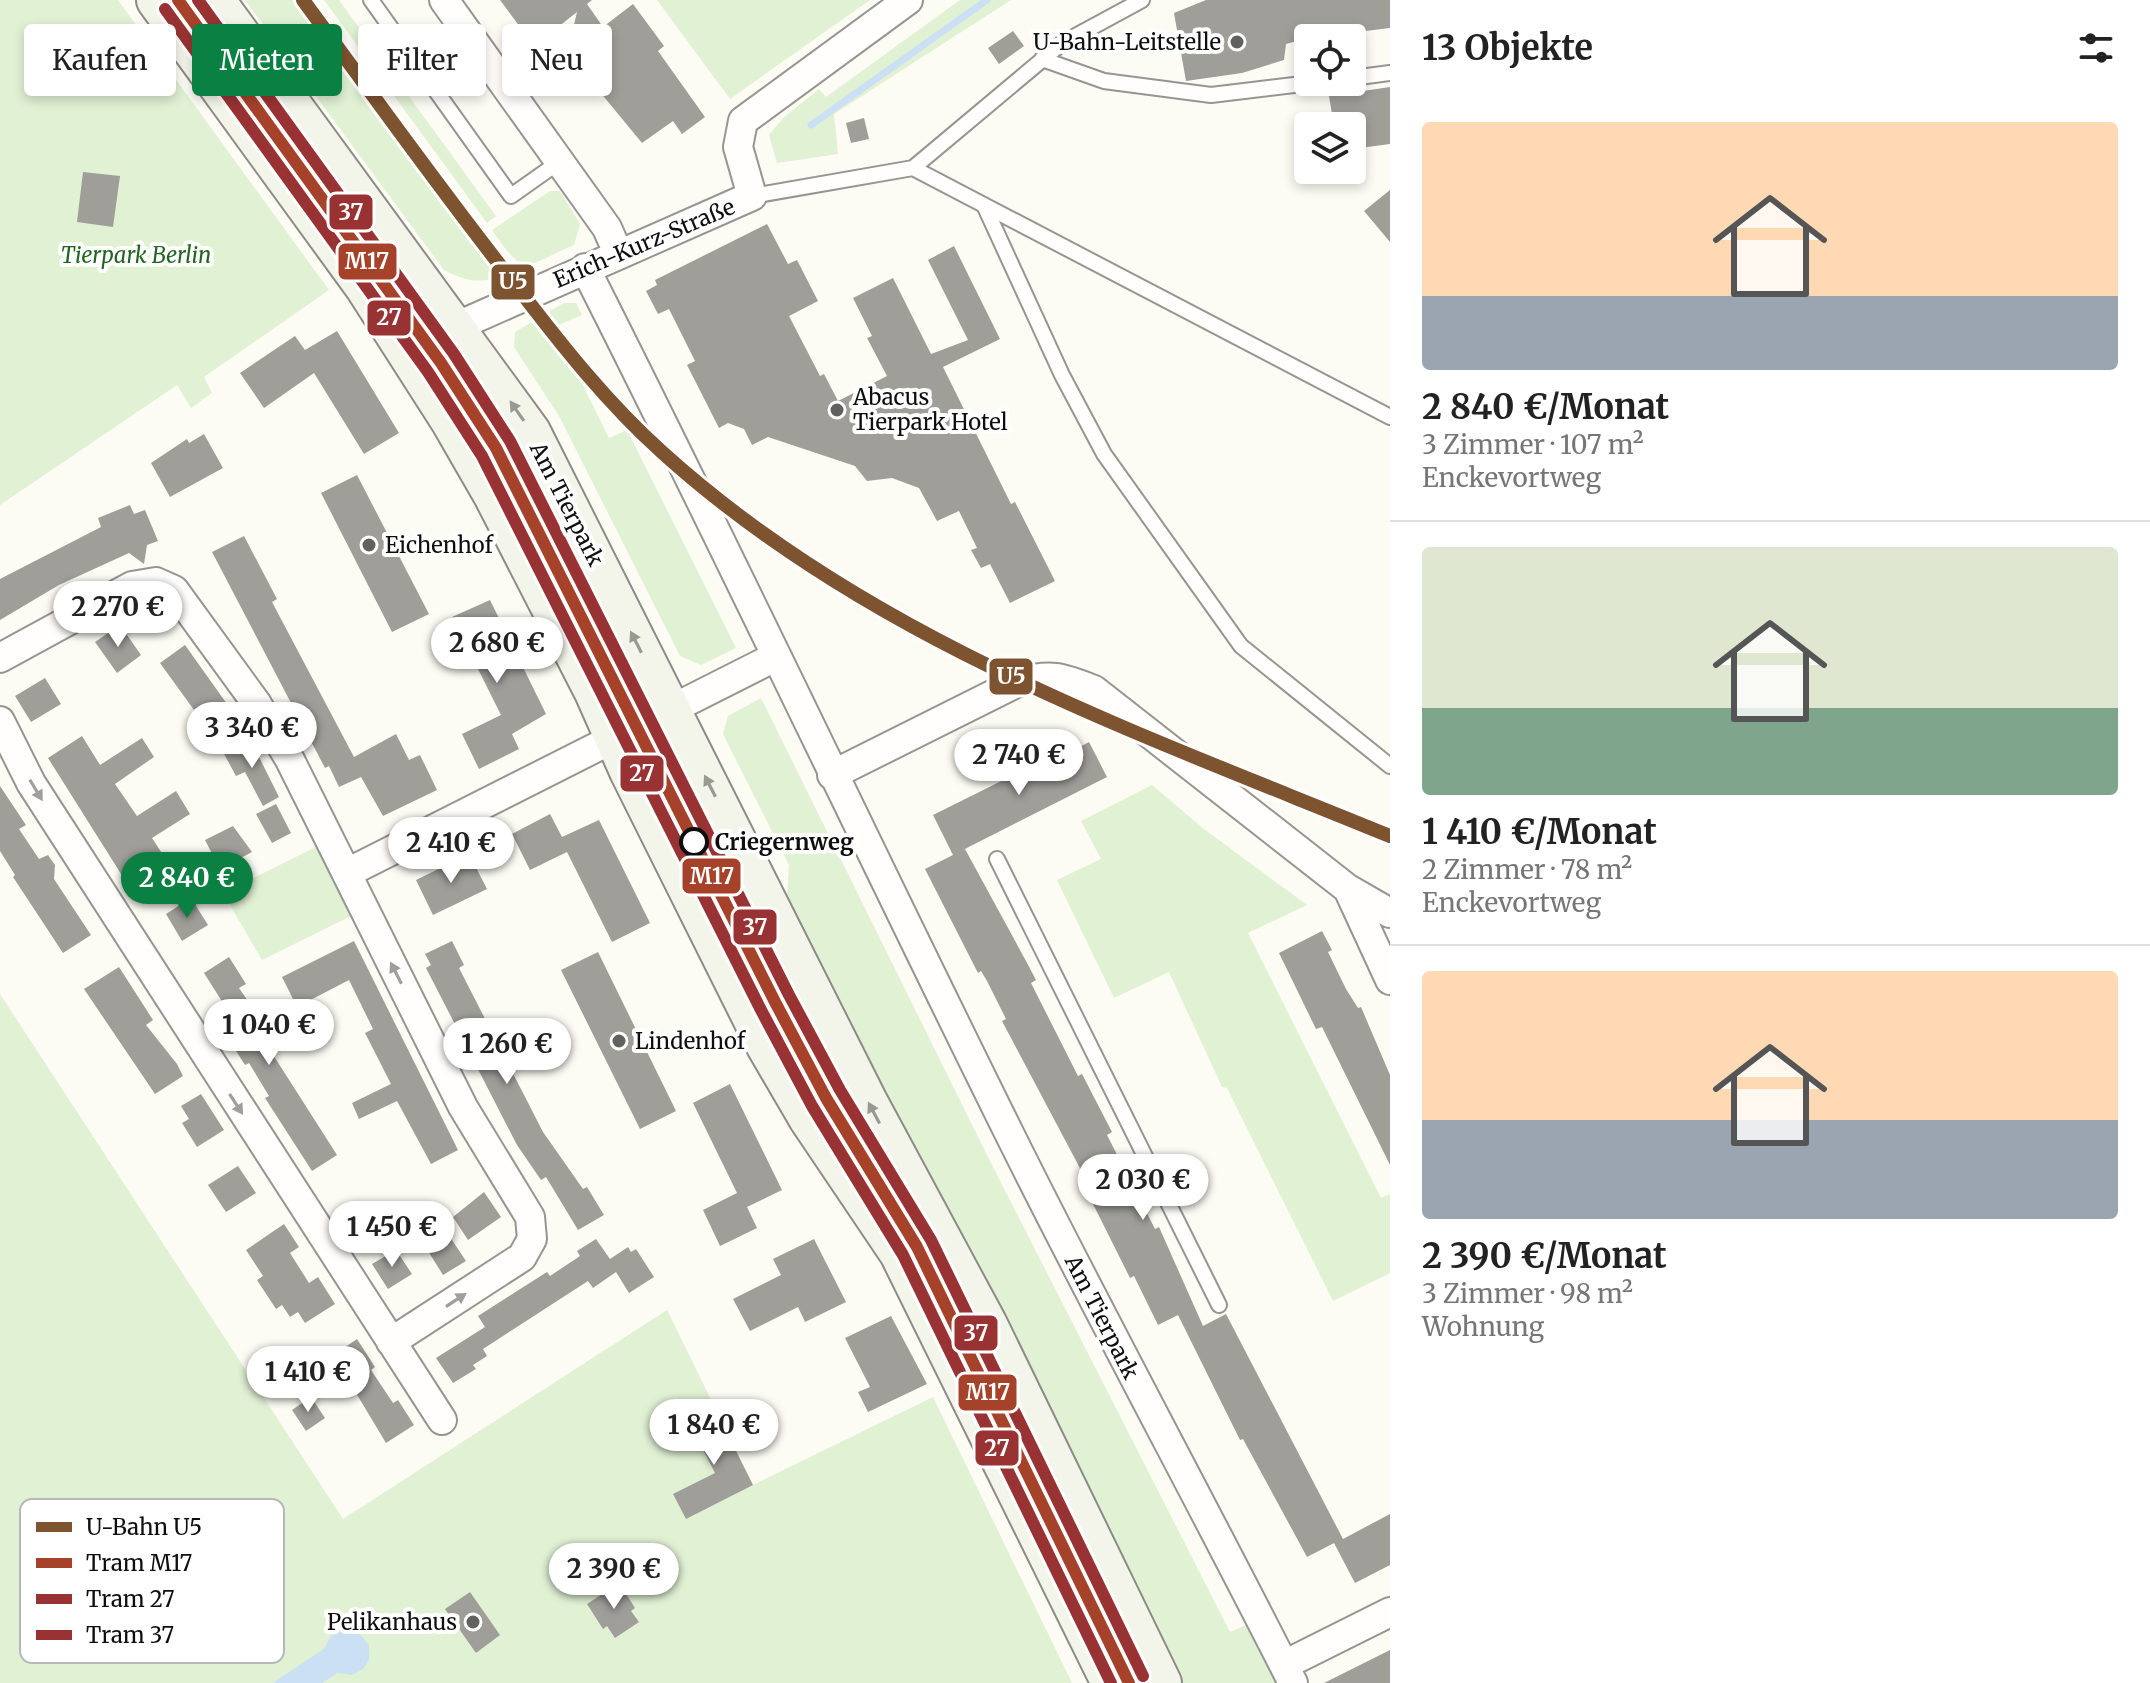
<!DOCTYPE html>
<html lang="de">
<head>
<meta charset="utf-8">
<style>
	:root { --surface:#fff; --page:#f2f2f2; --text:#222; --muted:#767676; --line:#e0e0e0; --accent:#0b8043 }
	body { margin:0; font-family:Merriweather,serif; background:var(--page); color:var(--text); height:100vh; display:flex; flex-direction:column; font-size:30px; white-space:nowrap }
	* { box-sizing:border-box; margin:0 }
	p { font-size:26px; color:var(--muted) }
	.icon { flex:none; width:44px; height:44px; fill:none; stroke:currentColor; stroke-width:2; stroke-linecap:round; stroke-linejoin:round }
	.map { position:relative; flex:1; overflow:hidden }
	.side { display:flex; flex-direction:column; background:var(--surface); width:760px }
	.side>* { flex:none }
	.guide { position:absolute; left:24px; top:24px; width:760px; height:72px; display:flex; gap:16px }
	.fabs { position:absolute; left:1294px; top:24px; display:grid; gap:16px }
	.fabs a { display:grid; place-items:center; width:72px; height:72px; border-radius:8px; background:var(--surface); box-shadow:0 4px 12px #0003; font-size:40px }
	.price { position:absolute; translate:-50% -68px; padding:0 18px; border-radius:28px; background:#fff; color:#222; font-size:26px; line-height:52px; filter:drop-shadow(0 2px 4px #0008) }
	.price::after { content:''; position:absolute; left:50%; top:48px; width:24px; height:18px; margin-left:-12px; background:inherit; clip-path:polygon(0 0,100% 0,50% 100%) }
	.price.on { background:var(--accent); color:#fff }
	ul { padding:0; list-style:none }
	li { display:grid; align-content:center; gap:16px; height:424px; padding:0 32px }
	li+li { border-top:2px solid var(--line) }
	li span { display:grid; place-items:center; height:248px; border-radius:8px; color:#555 }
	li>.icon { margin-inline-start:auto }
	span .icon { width:144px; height:144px; fill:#fffc; stroke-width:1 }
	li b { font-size:34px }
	h2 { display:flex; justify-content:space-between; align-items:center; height:96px; padding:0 32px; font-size:34px }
	.pill { padding:0 28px; border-radius:8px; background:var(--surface); box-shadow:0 4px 12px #0003; font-size:28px; line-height:72px }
	.pill.on { background:var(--accent); color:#fff }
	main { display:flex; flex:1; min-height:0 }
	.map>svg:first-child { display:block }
	.green { fill:#e1f1d4 }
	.water { fill:#cbdff5 }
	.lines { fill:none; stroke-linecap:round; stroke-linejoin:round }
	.stream { stroke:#cbdff5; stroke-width:7 }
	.building { fill:#9f9e99 }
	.lane-casing { stroke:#959592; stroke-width:18 }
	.street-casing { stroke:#959592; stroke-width:32 }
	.secondary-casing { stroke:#8c8b88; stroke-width:44 }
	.lane { stroke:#fffefd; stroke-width:14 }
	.street { stroke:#fffefd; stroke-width:28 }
	.secondary { stroke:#f4f5ea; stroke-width:40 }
	.tram-1-casing { stroke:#fff; stroke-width:18 }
	.tram-2-casing { stroke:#fff; stroke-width:18 }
	.tram-3-casing { stroke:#fff; stroke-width:18 }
	.tram-1 { stroke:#a6422a; stroke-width:12 }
	.tram-2 { stroke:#933; stroke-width:12 }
	.tram-3 { stroke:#933; stroke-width:12 }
	.metro-1-casing { stroke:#fff; stroke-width:20 }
	.metro-1 { stroke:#7e5330; stroke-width:14 }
	.oneway { fill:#989992 }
	.oneway2 { fill:#9f9e9d }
	.poi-dot { fill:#61615e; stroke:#fff; stroke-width:3 }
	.stop-dot { fill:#fff; stroke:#0e0e0e; stroke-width:4 }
	.labels { text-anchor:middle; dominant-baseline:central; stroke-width:8; stroke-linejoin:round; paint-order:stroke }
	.poi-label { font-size:22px; fill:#0e0e0e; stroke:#fff; text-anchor:start }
	.street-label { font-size:22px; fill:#0e0e0e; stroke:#fff }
	.park-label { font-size:22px; font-style:italic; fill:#226520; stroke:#fff }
	.stop-label { font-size:22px; font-weight:bold; fill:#0e0e0e; stroke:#fff; text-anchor:start }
	.key { fill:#fff; stroke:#b7b7b7; stroke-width:2 }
	.key-label { font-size:22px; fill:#0e0e0e }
	.line-badge { stroke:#fff; stroke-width:3 }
	.badge-label { font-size:22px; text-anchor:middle; font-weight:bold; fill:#fff }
</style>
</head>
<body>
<main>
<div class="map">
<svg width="1390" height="1683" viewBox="0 0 1390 1683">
	<rect width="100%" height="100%" fill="#fcfbf4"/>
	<path class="green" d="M 0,0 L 118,0 L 329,290 L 204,377 L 212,393 L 191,408 L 177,385 L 0,505 Z
		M 171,0 L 202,0 L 510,419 L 476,443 Z
		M 245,0 L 311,0 L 506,269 L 505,275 C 482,284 467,282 444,270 Z
		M 324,0 L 339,0 L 496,216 L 487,223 Z
		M 657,0 L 870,0 L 730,99 Z
		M 960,0 L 1011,0 L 834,114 L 838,154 L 777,163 L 769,135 L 783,118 L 819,89 L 826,97 Z
		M 550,191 L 560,191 L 580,224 L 574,245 C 522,267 526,279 492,230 Z
		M 564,303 L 576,303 L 582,315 L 554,327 L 609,438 L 627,430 L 736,648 L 701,665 L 680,656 L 559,416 L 514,347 L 515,332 Z
		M 761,698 L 990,1161 L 1230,1632 L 1250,1623 L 1280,1683 L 1180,1683 L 787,896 L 789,865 L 723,734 L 728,716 Z
		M 1152,785 L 1204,829 L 1307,905 L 1248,933 L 1381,1198 L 1390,1194 L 1390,1273 L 1333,1301 L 1227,1088 L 1222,1087 L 1169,972 L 1114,998 L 1057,880 L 1101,859 L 1081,821 Z
		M 318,846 L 353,915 L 262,960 L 223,893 Z
		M 0,994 L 343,1519 L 667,1310 L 753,1485 L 933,1397 L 1072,1683 L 0,1683 Z
		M 809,1007 L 1151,1683 L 1124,1683 L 780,1049 Z"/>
	<path class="water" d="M 342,1630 L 358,1632 L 369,1645 L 369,1660 L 363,1669 L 352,1675 L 337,1673 L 322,1683 L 273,1683 L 324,1649 L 331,1636 Z"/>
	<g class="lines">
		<path class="stream" d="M 811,125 L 987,0"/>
	</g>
	<path class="building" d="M 500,0 L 592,0 L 587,4 L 603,27 L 633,4 L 664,46 L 658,51 L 705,117 L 682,134 L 673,121 L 642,143 L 595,86 L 580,82 L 572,76 L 566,59 L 577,12 L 534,46 Z
		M 1206,0 L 1390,0 L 1390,28 L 1308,38 L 1286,44 L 1284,60 L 1242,73 L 1186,81 L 1174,13 Z
		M 1013,31 L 1024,46 L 999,64 L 988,48 Z
		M 1390,87 L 1390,144 L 1352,149 L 1352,126 L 1334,126 L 1329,96 Z
		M 864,118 L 869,139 L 851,143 L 846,123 Z
		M 83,172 L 120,176 L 113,227 L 77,222 Z
		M 1390,190 L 1390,242 L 1364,211 Z
		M 767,224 L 788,264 L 797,260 L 818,301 L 789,316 L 820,376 L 824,374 L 838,401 L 887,376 L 867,338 L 872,336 L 853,298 L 893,278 L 931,354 L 968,340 L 928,260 L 954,246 L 1000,339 L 943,367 L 1011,504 L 1015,502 L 1055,581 L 1010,603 L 990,564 L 981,568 L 971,550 L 977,548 L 959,511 L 937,521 L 919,488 L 892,478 L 867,481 L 855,466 L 768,437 L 752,445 L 744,429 L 728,423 L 719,428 L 687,365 L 695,361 L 669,309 L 658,314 L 646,291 L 657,285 L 655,280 Z
		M 337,331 L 399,433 L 364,454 L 314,373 L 264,408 L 240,373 L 295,336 L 305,350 Z
		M 204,434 L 223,468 L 170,497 L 151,463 L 187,439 L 189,443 Z
		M 357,475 L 429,614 L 392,632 L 321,493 Z
		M 130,505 L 134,514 L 145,510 L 158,541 L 147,545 L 144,564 L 129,553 L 59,585 L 0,620 L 0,579 L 101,527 L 98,518 Z
		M 244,536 L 277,599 L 272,602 L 354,757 L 396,734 L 409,760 L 420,755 L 437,790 L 383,816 L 361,777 L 339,787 L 329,766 L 325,768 L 212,552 Z
		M 490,600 L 546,714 L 512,734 L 519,749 L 479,769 L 462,734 L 501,715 L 452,617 Z
		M 120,625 L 141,655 L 117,673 L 95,642 Z
		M 185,645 L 232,711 L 207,728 L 160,663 Z
		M 45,678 L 61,704 L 31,722 L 15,696 Z
		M 82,736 L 100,765 L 142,738 L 154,757 L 115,784 L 137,816 L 176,791 L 190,814 L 152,838 L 167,861 L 128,885 L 48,758 Z
		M 250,739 L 279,797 L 263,806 L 245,772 L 236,776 L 223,752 Z
		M 1089,742 L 1107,777 L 953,855 L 933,815 L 1068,748 L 1070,752 Z
		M 0,786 L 26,825 L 19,829 L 39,859 L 48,855 L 55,865 L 54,879 L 91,935 L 63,953 L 13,877 L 15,875 L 0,851 Z
		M 276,804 L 291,833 L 272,843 L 256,814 Z
		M 550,814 L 562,837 L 599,820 L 650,923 L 612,942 L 567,852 L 530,870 L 512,834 Z
		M 233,826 L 252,852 L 220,869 L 205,840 Z
		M 965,849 L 1026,961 L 1036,980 L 1031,983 L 1078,1076 L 1082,1074 L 1112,1132 L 1107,1135 L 1155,1229 L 1159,1227 L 1203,1326 L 1226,1314 L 1343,1539 L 1390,1514 L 1390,1565 L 1355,1583 L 1334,1543 L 1338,1541 L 1307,1557 L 1243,1439 L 1240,1440 L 1178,1315 L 1158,1325 L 1134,1276 L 1130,1278 L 1078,1174 L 1082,1172 L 1002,1021 L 1006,1019 L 987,981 L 981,971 L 978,973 L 925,869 Z
		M 469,854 L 487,889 L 433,915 L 416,880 Z
		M 191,898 L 208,925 L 182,941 L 166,914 Z
		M 1322,931 L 1332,950 L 1328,952 L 1346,989 L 1358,1008 L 1361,1007 L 1390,1075 L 1390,1165 L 1322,1027 L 1316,1029 L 1279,953 Z
		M 354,941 L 458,1150 L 431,1164 L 397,1101 L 359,1119 L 352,1103 L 391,1084 L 365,1033 L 373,1029 L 349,980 L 297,1007 L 282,977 Z
		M 452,941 L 464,965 L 459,968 L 543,1132 L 583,1189 L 587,1187 L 604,1215 L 578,1230 L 546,1177 L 541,1180 L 517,1145 L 426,968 L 431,965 L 425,954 Z
		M 598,952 L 676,1111 L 640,1129 L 561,970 Z
		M 229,957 L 246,984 L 239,988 L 278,1045 L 270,1050 L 337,1155 L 312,1171 L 265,1098 L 269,1096 L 249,1063 L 245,1065 L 231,1043 L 237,1039 L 230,1029 L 237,1025 L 204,973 Z
		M 119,967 L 153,1020 L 146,1025 L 177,1064 L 183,1076 L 155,1094 L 84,989 Z
		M 730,1084 L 782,1190 L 747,1207 L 757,1228 L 720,1246 L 703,1210 L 737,1193 L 693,1103 Z
		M 201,1094 L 224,1130 L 197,1147 L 182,1123 L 189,1119 L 181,1106 Z
		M 238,1166 L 256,1193 L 226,1212 L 208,1185 Z
		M 484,1192 L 501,1217 L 468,1240 L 453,1217 Z
		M 284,1224 L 299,1247 L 290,1253 L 309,1283 L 318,1277 L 335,1304 L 305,1323 L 298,1312 L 290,1317 L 282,1305 L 276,1309 L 257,1280 L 263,1276 L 246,1250 Z
		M 450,1237 L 466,1261 L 443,1275 L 428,1251 Z
		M 596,1239 L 610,1259 L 628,1247 L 631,1252 L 636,1249 L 654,1277 L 629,1293 L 616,1272 L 593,1288 L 588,1281 L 483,1349 L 487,1356 L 473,1365 L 476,1369 L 453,1383 L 436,1358 L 485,1327 L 478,1316 L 547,1272 L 550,1276 L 580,1256 L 577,1251 Z
		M 814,1239 L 846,1302 L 805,1322 L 798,1307 L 750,1331 L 733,1299 L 781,1275 L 773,1259 Z
		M 396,1250 L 412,1274 L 388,1289 L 372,1264 Z
		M 891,1316 L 927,1384 L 868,1412 L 858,1392 L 870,1387 L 845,1338 Z
		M 357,1339 L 375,1367 L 371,1370 L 393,1403 L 398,1400 L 414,1425 L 386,1443 L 350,1383 L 346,1385 L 329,1358 Z
		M 311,1397 L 325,1418 L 306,1431 L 292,1410 Z
		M 714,1407 L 753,1485 L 686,1519 L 673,1494 L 715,1473 L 688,1420 Z
		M 619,1583 L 635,1608 L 631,1611 L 639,1622 L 615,1638 L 607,1626 L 603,1629 L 587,1604 Z
		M 470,1592 L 500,1635 L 476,1653 L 445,1609 Z
		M 1390,1650 L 1390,1683 L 1324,1683 Z"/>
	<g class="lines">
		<defs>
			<path id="lane" d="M 371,0 L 511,196 L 559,162
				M 1042,59 L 1104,81 L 1211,95 L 1319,82
				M 1352,78 L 1390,73
				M 913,168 L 1061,44 L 1142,0
				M 752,196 L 913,168 L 1390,417
				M 984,205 L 1062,375 L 1104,454 L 1241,646 L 1390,766
				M 997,859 L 1219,1305"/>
			<path id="street" d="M 444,0 L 607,228 L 618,253
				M 585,268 C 731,556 868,849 1012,1139 C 1103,1322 1201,1501 1293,1683
				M 453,328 L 752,196 L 738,147 L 743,121 L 908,0
				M 0,658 L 132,586 L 156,582 L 174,590 L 257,704 L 290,760 L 463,1107 L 530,1217 L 532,1239 L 522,1257 L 391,1342
				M 0,721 L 31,783 L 442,1420
				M 832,775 L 1016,683 C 1050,673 1062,677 1094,690 L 1348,889 L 1390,913
				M 347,873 L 775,657
				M 1348,889 L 1390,980
				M 1284,1665 L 1390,1612"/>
			<path id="secondary" d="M 157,0 L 365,286 L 452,422 L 494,495 L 595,692 L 630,771 L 767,1046 L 809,1118 L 900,1253 L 1112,1683
				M 214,0 L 530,432 L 867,1102 L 987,1325 L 1161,1683"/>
		</defs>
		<use href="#lane" class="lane-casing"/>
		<use href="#street" class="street-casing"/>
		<use href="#secondary" class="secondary-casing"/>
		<use href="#lane" class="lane"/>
		<use href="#street" class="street"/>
		<use href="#secondary" class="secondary"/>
		<defs>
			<path id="tram-1" d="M 178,0 L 441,363 L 496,448 L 775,1002 L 826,1098 L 917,1247 L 1129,1683"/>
			<path id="tram-2" d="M 165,9 L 428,372 L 482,456 L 761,1010 L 812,1106 L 903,1255 L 1111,1683"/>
			<path id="tram-3" d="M 198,0 L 454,354 L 510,441 L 789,995 L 840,1090 L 931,1240 L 1143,1676"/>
		</defs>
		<use href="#tram-1" class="tram-1-casing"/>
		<use href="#tram-2" class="tram-2-casing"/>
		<use href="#tram-3" class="tram-3-casing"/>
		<use href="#tram-1" class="tram-1"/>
		<use href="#tram-2" class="tram-2"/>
		<use href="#tram-3" class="tram-3"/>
		<defs>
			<path id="metro-1" d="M 303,0 C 373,95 441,191 514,283 C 560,343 607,403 663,453 C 870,640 1136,732 1390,836"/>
		</defs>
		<use href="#metro-1" class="metro-1-casing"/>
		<use href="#metro-1" class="metro-1"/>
	</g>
	<defs><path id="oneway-solid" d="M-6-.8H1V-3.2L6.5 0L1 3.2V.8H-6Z" transform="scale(2)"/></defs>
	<g class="oneway">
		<use href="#oneway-solid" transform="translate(517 411) rotate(-125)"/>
		<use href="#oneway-solid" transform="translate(636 642) rotate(-117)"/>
		<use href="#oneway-solid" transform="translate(710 786) rotate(-117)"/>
		<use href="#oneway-solid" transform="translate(874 1113) rotate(-118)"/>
	</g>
	<g class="oneway2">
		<use href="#oneway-solid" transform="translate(36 790) rotate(59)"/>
		<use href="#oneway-solid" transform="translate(396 973) rotate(-117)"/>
		<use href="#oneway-solid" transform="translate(236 1104) rotate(57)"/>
		<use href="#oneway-solid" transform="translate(456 1300) rotate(-33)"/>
	</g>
	<g class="poi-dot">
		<circle cx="1237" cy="42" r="8"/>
		<circle cx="837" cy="410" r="8"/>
		<circle cx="369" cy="545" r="8"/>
		<circle cx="619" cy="1041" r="8"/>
		<circle cx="473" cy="1622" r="8"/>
	</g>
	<circle class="stop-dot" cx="694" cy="842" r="13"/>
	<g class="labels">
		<g class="poi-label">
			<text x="1221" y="42" text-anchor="end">U-Bahn-Leitstelle</text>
			<text x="853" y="397">Abacus<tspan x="853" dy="25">Tierpark Hotel</tspan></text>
			<text x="385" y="545">Eichenhof</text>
			<text x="635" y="1041">Lindenhof</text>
			<text x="457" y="1622" text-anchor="end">Pelikanhaus</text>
		</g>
		<g class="street-label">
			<text transform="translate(644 243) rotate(-23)">Erich-Kurz-Straße</text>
			<text transform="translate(567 504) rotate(63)">Am Tierpark</text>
			<text transform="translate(1102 1317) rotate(63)">Am Tierpark</text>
		</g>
		<g class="park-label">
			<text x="136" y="255">Tierpark Berlin</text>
		</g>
		<g class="stop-label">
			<text x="715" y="842">Criegernweg</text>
		</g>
	</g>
	<rect x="20" y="1499" width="264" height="164" rx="12" class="key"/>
	<rect x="36" y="1522" width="36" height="10" fill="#7e5330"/>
	<rect x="36" y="1558" width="36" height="10" fill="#a6422a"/>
	<rect x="36" y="1594" width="36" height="10" fill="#933"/>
	<rect x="36" y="1630" width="36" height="10" fill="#933"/>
	<g class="key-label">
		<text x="86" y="1535">U-Bahn U5</text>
		<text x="86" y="1571">Tram M17</text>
		<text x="86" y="1607">Tram 27</text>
		<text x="86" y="1643">Tram 37</text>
	</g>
	<g class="line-badge">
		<rect x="328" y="193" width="46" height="38" rx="8" fill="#933"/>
		<rect x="337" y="242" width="61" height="39" rx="8" fill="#a6422a"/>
		<rect x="490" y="263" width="46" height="38" rx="8" fill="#7e5330"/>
		<rect x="366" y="299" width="46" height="38" rx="8" fill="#933"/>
		<rect x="988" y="657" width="46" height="39" rx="8" fill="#7e5330"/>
		<rect x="619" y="754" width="46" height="39" rx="8" fill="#933"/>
		<rect x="681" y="857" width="61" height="38" rx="8" fill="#a6422a"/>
		<rect x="732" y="908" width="46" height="38" rx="8" fill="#933"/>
		<rect x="953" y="1314" width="46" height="38" rx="8" fill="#933"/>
		<rect x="957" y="1373" width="61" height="39" rx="8" fill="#a6422a"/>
		<rect x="974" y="1429" width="46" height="38" rx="8" fill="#933"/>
	</g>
	<g class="badge-label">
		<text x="351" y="220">37</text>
		<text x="367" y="269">M17</text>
		<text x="513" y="289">U5</text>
		<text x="389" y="325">27</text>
		<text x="1011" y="684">U5</text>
		<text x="642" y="781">27</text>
		<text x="712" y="884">M17</text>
		<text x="755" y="935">37</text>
		<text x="976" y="1341">37</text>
		<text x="988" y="1400">M17</text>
		<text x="997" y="1456">27</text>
	</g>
</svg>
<div class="fabs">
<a><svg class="icon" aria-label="locate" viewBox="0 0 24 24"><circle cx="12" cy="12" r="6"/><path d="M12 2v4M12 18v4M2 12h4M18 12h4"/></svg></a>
<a><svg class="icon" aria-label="layers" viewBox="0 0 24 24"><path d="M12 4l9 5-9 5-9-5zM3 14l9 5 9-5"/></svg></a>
</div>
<b class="price" style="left:118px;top:649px">2 270 €</b>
<b class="price" style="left:497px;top:685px">2 680 €</b>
<b class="price" style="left:252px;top:770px">3 340 €</b>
<b class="price" style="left:1019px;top:797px">2 740 €</b>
<b class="price" style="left:451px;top:885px">2 410 €</b>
<b class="price on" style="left:187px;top:920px">2 840 €</b>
<b class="price" style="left:269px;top:1067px">1 040 €</b>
<b class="price" style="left:507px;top:1086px">1 260 €</b>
<b class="price" style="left:1143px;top:1222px">2 030 €</b>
<b class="price" style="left:392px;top:1269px">1 450 €</b>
<b class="price" style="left:308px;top:1414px">1 410 €</b>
<b class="price" style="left:714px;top:1467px">1 840 €</b>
<b class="price" style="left:614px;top:1611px">2 390 €</b>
<div class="guide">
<a class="pill">Kaufen</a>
<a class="pill on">Mieten</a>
<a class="pill">Filter</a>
<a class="pill">Neu</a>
</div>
</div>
<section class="side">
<h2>13 Objekte<svg class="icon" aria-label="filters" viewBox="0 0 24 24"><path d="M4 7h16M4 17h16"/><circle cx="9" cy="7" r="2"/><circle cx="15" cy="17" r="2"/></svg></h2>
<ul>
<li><span style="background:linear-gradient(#ffd9b3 70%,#9aa5b1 0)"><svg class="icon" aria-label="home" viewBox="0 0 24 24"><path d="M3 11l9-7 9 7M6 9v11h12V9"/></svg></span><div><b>2 840 €/Monat</b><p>3 Zimmer · 107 m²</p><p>Enckevortweg</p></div></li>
<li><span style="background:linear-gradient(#dfe7d0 65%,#7fa58c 0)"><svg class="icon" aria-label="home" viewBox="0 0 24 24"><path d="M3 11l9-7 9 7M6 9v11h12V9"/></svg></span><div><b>1 410 €/Monat</b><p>2 Zimmer · 78 m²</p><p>Enckevortweg</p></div></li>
<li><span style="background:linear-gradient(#ffd9b3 60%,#9aa5b1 0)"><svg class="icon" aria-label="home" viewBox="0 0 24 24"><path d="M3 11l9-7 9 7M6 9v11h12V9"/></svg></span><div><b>2 390 €/Monat</b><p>3 Zimmer · 98 m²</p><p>Wohnung</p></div></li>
</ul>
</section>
</main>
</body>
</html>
